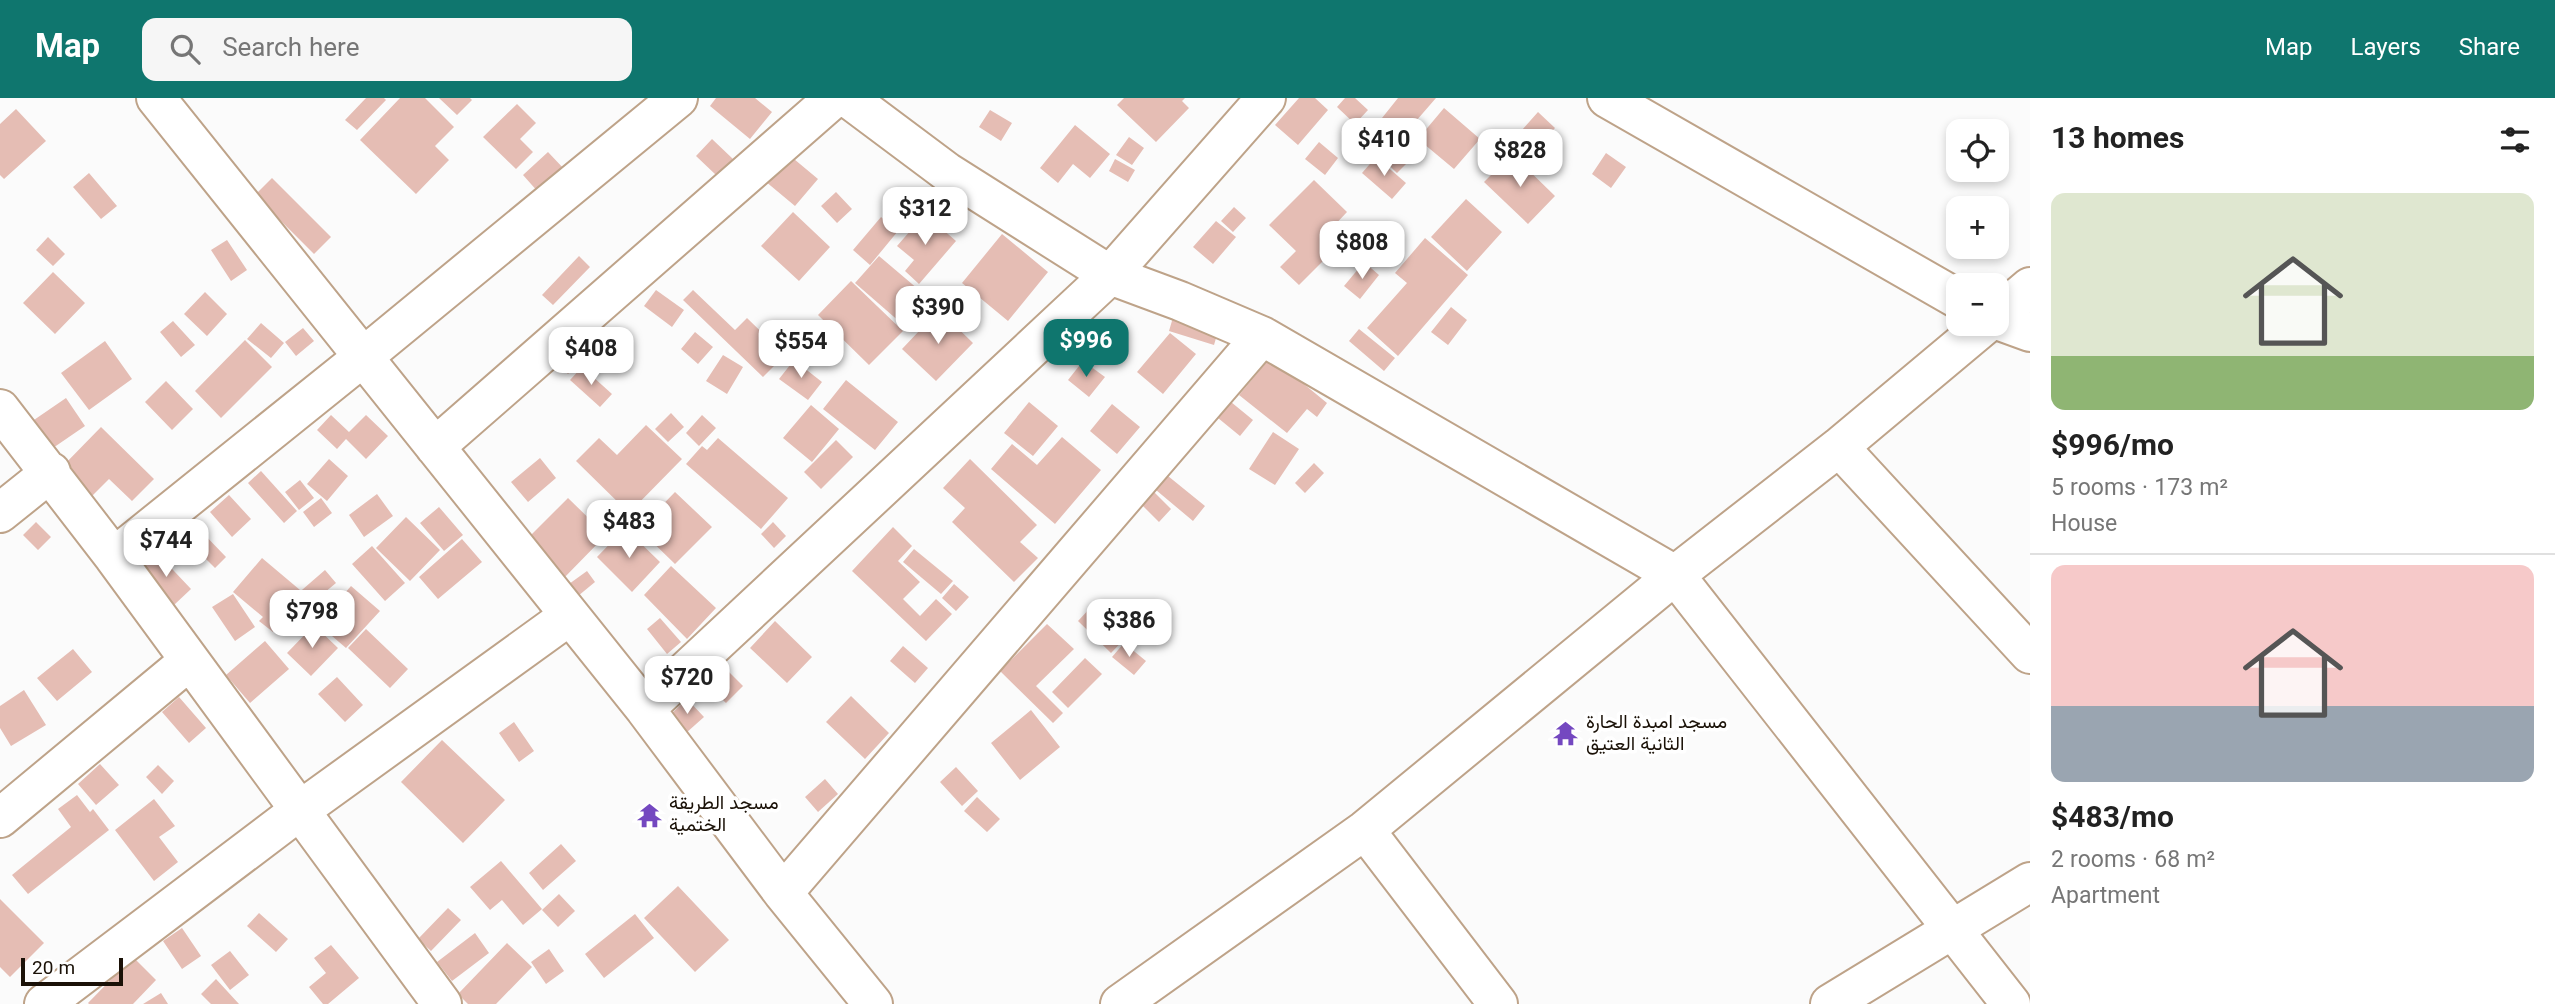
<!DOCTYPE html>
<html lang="en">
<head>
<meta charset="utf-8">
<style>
	:root { --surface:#fff; --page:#f6f6f6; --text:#222; --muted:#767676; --line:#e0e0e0; --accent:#0f766e }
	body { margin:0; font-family:Georgia,Vazirmatn,serif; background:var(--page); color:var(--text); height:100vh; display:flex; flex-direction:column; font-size:26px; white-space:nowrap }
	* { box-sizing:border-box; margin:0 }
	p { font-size:23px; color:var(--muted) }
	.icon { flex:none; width:38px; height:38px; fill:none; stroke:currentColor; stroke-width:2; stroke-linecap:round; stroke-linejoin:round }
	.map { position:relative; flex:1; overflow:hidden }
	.side { display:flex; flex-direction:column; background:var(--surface); width:525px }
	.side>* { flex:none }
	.buttons { position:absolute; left:1946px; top:21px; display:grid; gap:14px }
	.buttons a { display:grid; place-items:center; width:63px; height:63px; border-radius:14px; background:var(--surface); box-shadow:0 4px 10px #0003; font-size:35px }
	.scale { position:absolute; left:21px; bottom:18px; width:102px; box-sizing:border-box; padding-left:7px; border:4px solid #1a1107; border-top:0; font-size:19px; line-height:24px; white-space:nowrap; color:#1a1107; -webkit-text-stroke:5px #fff; paint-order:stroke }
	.price { position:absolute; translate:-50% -60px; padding:0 16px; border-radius:14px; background:#fff; color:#222; font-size:23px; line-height:46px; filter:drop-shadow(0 2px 4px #0008) }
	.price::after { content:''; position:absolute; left:50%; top:42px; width:21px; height:16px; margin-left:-10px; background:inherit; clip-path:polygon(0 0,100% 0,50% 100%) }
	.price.on { background:var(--accent); color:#fff }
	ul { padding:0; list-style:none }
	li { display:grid; align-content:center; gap:14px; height:371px; padding:0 21px }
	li+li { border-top:2px solid var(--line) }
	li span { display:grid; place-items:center; height:217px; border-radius:14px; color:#555 }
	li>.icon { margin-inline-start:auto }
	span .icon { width:126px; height:126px; fill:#fffc; stroke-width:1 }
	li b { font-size:30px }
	h2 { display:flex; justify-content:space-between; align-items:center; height:84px; padding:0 21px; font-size:30px }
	header { display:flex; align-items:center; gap:42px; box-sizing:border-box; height:98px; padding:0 35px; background:var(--accent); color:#fff }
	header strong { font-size:33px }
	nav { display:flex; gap:38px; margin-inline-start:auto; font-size:24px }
	.search { width:490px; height:63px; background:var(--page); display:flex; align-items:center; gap:18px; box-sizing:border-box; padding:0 24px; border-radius:14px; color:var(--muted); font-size:26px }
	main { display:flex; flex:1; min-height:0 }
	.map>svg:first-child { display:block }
	.building { fill:#e5bdb4 }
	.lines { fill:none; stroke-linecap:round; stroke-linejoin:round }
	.minor-casing { stroke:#bea389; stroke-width:42 }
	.minor { stroke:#fff; stroke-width:38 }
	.labels { text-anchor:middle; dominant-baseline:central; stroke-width:7; stroke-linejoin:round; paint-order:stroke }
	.poi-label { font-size:19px; fill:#1a1107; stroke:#fff; text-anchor:start }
</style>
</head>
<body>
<header>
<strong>Map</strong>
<div class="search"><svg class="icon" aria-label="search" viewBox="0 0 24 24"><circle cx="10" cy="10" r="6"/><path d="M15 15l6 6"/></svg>Search here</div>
<nav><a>Map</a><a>Layers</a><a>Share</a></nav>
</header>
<main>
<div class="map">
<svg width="2030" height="906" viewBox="0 0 2030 906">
	<rect width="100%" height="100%" fill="#fbfbfb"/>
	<path class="building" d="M 366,0 L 384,0 L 386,2 L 357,32 L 345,22 Z
		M 400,0 L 425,0 L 454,29 L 435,48 L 449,62 L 416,96 L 360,42 Z
		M 439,0 L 470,0 L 472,2 L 457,17 Z
		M 716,0 L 755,0 L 772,14 L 750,41 L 710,8 Z
		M 1124,0 L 1185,0 L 1182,3 L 1189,10 L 1156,44 L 1117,7 Z
		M 1299,0 L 1315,0 L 1328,12 L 1298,47 L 1275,27 Z
		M 1345,0 L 1355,0 L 1368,12 L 1355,26 L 1337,9 Z
		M 1398,0 L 1436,0 L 1403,38 L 1382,20 Z
		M 517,6 L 536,25 L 520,41 L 533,54 L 516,71 L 483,39 Z
		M 1444,10 L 1480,41 L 1454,71 L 1418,41 Z
		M 16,11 L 46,43 L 4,81 L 0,77 L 0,26 Z
		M 990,12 L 1012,25 L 1001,43 L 979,29 Z
		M 1538,14 L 1555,30 L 1530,58 L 1513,42 Z
		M 1075,27 L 1110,56 L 1090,80 L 1073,66 L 1058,85 L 1040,70 Z
		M 1395,38 L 1415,57 L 1397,75 L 1377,56 Z
		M 1129,39 L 1144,50 L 1132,67 L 1116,57 Z
		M 712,41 L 733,61 L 716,77 L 696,58 Z
		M 1319,44 L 1338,60 L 1325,77 L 1305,61 Z
		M 548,54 L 565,72 L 539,95 L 523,77 Z
		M 1606,55 L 1626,69 L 1611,90 L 1592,76 Z
		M 788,56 L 818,81 L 795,108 L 765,83 Z
		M 1512,56 L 1555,98 L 1528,126 L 1484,84 Z
		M 1376,59 L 1406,85 L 1392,101 L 1362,75 Z
		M 1115,61 L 1135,72 L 1128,84 L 1109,73 Z
		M 89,75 L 117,108 L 101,121 L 73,89 Z
		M 272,80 L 331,139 L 314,156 L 255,97 Z
		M 1314,82 L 1347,114 L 1330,132 L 1342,144 L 1299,187 L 1280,169 L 1296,153 L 1269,127 Z
		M 836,94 L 852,111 L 837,125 L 821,108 Z
		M 1466,101 L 1502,134 L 1467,173 L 1431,139 Z
		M 1234,109 L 1246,120 L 1233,134 L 1221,123 Z
		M 793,114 L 830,149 L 799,183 L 761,148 Z
		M 925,116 L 956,143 L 919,186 L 905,173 L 914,162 L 897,148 Z
		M 881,119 L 898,133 L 870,167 L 853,152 Z
		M 1216,123 L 1236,139 L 1213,166 L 1193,149 Z
		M 1002,136 L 1048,174 L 1008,223 L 962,185 Z
		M 48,139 L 65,156 L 53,168 L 36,152 Z
		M 1425,140 L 1468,177 L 1398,258 L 1367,230 L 1407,185 L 1395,175 Z
		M 227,142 L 247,172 L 231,183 L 211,152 Z
		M 579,158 L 590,169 L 553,207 L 542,197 Z
		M 879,158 L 925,197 L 901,225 L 855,185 Z
		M 1364,164 L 1379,177 L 1360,201 L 1344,188 Z
		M 53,174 L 85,205 L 55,236 L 23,205 Z
		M 851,183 L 903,233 L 869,267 L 818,217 Z
		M 950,190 L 967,202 L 953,222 L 937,210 Z
		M 656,192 L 684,212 L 672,229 L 644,208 Z
		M 693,192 L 735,232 L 747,220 L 785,257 L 763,279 L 683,202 Z
		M 205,194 L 227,216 L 207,238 L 184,216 Z
		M 1451,209 L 1467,222 L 1448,247 L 1431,234 Z
		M 939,212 L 973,245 L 936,283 L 902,251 Z
		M 1174,216 L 1219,230 L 1214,247 L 1169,233 Z
		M 173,223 L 195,247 L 181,259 L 160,234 Z
		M 261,225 L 284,245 L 271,260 L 247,241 Z
		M 303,230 L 314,243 L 296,258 L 285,244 Z
		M 581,230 L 597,247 L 568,276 L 551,259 Z
		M 1359,231 L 1395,260 L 1384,273 L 1349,243 Z
		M 695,234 L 713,249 L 698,266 L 681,251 Z
		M 1170,235 L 1196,256 L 1163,296 L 1137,274 Z
		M 245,242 L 272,269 L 221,320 L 195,293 Z
		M 105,243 L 132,281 L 89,312 L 61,275 Z
		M 723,257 L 743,269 L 727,296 L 706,283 Z
		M 1271,259 L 1327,305 L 1317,319 L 1307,311 L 1287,335 L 1239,297 Z
		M 794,262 L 822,284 L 808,302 L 779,281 Z
		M 1083,263 L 1105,279 L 1089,299 L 1068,282 Z
		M 582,269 L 612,296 L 600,309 L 570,282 Z
		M 846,282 L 898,324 L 875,352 L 823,311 Z
		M 166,283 L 193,311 L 172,332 L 145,304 Z
		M 66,300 L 85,328 L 50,352 L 31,324 Z
		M 1029,304 L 1058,328 L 1033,358 L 1004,335 Z
		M 1231,304 L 1253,322 L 1240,338 L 1218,320 Z
		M 1112,306 L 1140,329 L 1117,356 L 1090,333 Z
		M 811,307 L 839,331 L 812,364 L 783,340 Z
		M 671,315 L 684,329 L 668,344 L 655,331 Z
		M 331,317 L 349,334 L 366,317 L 388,338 L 366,361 L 346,341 L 337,351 L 317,332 Z
		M 702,317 L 716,330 L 699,348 L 686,335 Z
		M 646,327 L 682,361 L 629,415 L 576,363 L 599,340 L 617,357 Z
		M 101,329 L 154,381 L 132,403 L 109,381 L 90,400 L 60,371 Z
		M 1273,334 L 1299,351 L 1275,387 L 1249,371 Z
		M 1062,339 L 1101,372 L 1055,426 L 991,371 L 1012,346 L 1037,367 Z
		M 718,340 L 788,400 L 761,431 L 686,366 L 702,348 L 707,352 Z
		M 836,342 L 853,359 L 821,391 L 804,374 Z
		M 540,360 L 556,380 L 528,404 L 511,384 Z
		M 329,361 L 348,378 L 327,403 L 307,386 Z
		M 970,361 L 1037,427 L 1020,444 L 1038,460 L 1014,484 L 952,424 L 965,410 L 943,390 Z
		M 1314,365 L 1324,375 L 1305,395 L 1295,385 Z
		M 261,373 L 297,413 L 284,425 L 248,385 Z
		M 1168,378 L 1205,408 L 1193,423 L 1156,392 Z
		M 300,382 L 314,400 L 299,412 L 285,394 Z
		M 1152,392 L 1171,411 L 1159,424 L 1140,405 Z
		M 675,394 L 712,429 L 675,466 L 639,431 Z
		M 377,396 L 393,418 L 364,439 L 349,417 Z
		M 229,397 L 251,421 L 232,439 L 210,414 Z
		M 321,400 L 332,415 L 314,429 L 303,414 Z
		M 568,400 L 606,437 L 562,482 L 524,444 Z
		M 439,409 L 463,437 L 444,453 L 420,425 Z
		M 406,419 L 440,452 L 410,483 L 376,450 Z
		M 36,424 L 51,439 L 38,452 L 23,437 Z
		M 773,424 L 786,438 L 774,450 L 761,436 Z
		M 893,429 L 912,448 L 898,463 L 920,484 L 903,501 L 920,518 L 936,501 L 952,516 L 926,543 L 852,473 Z
		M 625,430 L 660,464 L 632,494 L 597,459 Z
		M 199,431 L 226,459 L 215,470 L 187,442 Z
		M 462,441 L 482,464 L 438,501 L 419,479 Z
		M 372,448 L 405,485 L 385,503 L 352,466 Z
		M 914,451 L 953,483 L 941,496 L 903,464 Z
		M 157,455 L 191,491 L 174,507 L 140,470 Z
		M 262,460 L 300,492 L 291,502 L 315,523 L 305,534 L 287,518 L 273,534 L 259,523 L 263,519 L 233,494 Z
		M 671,468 L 716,510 L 687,541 L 644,497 Z
		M 325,472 L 336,485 L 306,510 L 295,498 Z
		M 587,473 L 595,484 L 578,498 L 569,486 Z
		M 954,486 L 969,499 L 956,513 L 942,500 Z
		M 351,488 L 380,513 L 346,550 L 318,526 Z
		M 233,496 L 255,529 L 235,543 L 212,509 Z
		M 1123,506 L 1141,524 L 1111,555 L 1078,523 L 1092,508 L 1107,522 Z
		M 660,520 L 681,544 L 667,556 L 647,531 Z
		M 775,523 L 812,559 L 787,585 L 750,550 Z
		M 1047,526 L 1074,551 L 1036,588 L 1063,615 L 1053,625 L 1000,573 Z
		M 314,527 L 338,550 L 311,578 L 287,555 Z
		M 366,531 L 408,571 L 390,590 L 348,550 Z
		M 265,543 L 289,571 L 250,605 L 226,577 Z
		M 1124,545 L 1146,563 L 1134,577 L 1112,559 Z
		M 903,548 L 928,570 L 915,585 L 890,563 Z
		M 73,551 L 92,574 L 57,603 L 37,580 Z
		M 1085,560 L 1102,576 L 1068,610 L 1052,594 Z
		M 723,568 L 743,588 L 726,605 L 705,585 Z
		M 337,579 L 363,607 L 345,624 L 318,596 Z
		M 24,592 L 46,627 L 11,648 L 0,630 L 0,608 Z
		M 851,598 L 889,635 L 865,661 L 826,624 Z
		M 179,599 L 206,630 L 189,645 L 162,614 Z
		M 687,601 L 704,619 L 686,635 L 670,617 Z
		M 1031,612 L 1060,649 L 1020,682 L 991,645 Z
		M 514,624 L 534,653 L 519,664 L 499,635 Z
		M 442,642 L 505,702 L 463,745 L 401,684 Z
		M 100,666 L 119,687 L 96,707 L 78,686 Z
		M 158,667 L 174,683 L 162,696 L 146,679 Z
		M 956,669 L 978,693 L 962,708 L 940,684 Z
		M 825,681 L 838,696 L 818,714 L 805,699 Z
		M 77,697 L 90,714 L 93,711 L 109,732 L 28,796 L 12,777 L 71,729 L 58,711 Z
		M 977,699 L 1000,721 L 987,734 L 964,713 Z
		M 154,701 L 175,728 L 159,739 L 178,764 L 154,783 L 115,732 Z
		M 561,746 L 576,763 L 543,792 L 529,775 Z
		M 501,763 L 542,811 L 523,827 L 502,802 L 490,812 L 470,789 Z
		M 678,788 L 729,842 L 695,874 L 644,820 Z
		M 559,796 L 575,813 L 558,829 L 542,812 Z
		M 0,801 L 44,845 L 10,879 L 0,869 Z
		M 448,810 L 461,822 L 431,853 L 418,841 Z
		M 259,815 L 288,841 L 276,854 L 247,828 Z
		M 635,816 L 654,840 L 604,880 L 585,856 Z
		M 182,830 L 201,858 L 182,871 L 163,843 Z
		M 475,835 L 489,855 L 452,883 L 437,864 Z
		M 507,845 L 532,869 L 496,906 L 468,906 L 458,896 Z
		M 331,847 L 359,880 L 328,906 L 323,906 L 309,889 L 326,875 L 314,860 Z
		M 549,851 L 564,873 L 546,886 L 531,864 Z
		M 230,853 L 249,877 L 230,892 L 211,867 Z
		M 133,859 L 156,882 L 133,906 L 89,906 L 88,905 Z
		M 216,881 L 239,906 L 211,906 L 201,896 Z
		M 161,895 L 168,906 L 143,906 Z"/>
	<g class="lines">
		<defs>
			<path id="minor" d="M 156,0 L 645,611 L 783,795 L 873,906
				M 848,0 L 947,74 L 1110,177 L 1180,203 L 1262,238 L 1675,477 L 2011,906
				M 1607,0 L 1958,201
				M 1997,217 L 2030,189
				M 1997,222 L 2030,234
				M 0,311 L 114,459 L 442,906
				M 435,349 L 834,0
				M 1839,349 L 2030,556
				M 0,415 L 51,374
				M 114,459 L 363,259 L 678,0
				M 645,611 L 1110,177 L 1266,0
				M 0,720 L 189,563
				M 1365,732 L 1498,906
				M 783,795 L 1262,238
				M 44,906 L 299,713 L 569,518
				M 1120,906 L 1365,732 L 1675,477 L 1839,349 L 1986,226
				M 1830,906 L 2030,784"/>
		</defs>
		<use href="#minor" class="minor-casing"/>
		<use href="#minor" class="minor"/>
	</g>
	<defs>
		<symbol id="temple-bare" viewBox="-9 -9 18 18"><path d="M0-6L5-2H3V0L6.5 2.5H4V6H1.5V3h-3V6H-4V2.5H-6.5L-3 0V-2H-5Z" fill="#7448c0" stroke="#fff" stroke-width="2.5" paint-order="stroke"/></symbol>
	</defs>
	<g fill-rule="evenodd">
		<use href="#temple-bare" x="1548" y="618" width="35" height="35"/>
		<use href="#temple-bare" x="632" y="700" width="35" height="35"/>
	</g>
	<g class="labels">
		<g class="poi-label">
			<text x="1586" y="625">مسجد امبدة الحارة<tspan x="1586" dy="22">الثانية العتيق</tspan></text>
			<text x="669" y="706">مسجد الطريقة<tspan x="669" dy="22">الختمية</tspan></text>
		</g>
	</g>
</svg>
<div class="buttons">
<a><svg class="icon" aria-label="locate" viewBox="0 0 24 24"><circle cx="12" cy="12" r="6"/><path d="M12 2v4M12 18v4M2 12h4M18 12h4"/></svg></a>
<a>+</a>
<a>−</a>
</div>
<div class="scale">20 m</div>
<b class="price" style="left:1384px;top:80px">$410</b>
<b class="price" style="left:1520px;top:91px">$828</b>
<b class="price" style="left:925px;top:149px">$312</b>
<b class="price" style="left:1362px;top:183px">$808</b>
<b class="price" style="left:938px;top:248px">$390</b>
<b class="price on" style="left:1086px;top:281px">$996</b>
<b class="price" style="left:801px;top:282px">$554</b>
<b class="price" style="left:591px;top:289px">$408</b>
<b class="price" style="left:629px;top:462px">$483</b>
<b class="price" style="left:166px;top:481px">$744</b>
<b class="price" style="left:312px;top:552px">$798</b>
<b class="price" style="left:1129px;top:561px">$386</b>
<b class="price" style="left:687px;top:618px">$720</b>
</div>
<section class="side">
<h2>13 homes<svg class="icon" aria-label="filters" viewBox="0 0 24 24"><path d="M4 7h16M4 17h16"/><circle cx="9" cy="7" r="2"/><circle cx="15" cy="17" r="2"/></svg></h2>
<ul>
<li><span style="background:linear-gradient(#dfe7d0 75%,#8fb573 0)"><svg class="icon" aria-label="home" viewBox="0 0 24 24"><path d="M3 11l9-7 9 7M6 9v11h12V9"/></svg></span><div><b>$996/mo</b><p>5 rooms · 173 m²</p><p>House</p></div></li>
<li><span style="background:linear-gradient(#f6c9c9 65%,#9aa5b1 0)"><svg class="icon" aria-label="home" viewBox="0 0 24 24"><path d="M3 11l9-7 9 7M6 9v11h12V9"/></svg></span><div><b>$483/mo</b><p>2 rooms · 68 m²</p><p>Apartment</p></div></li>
</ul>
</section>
</main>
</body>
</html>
